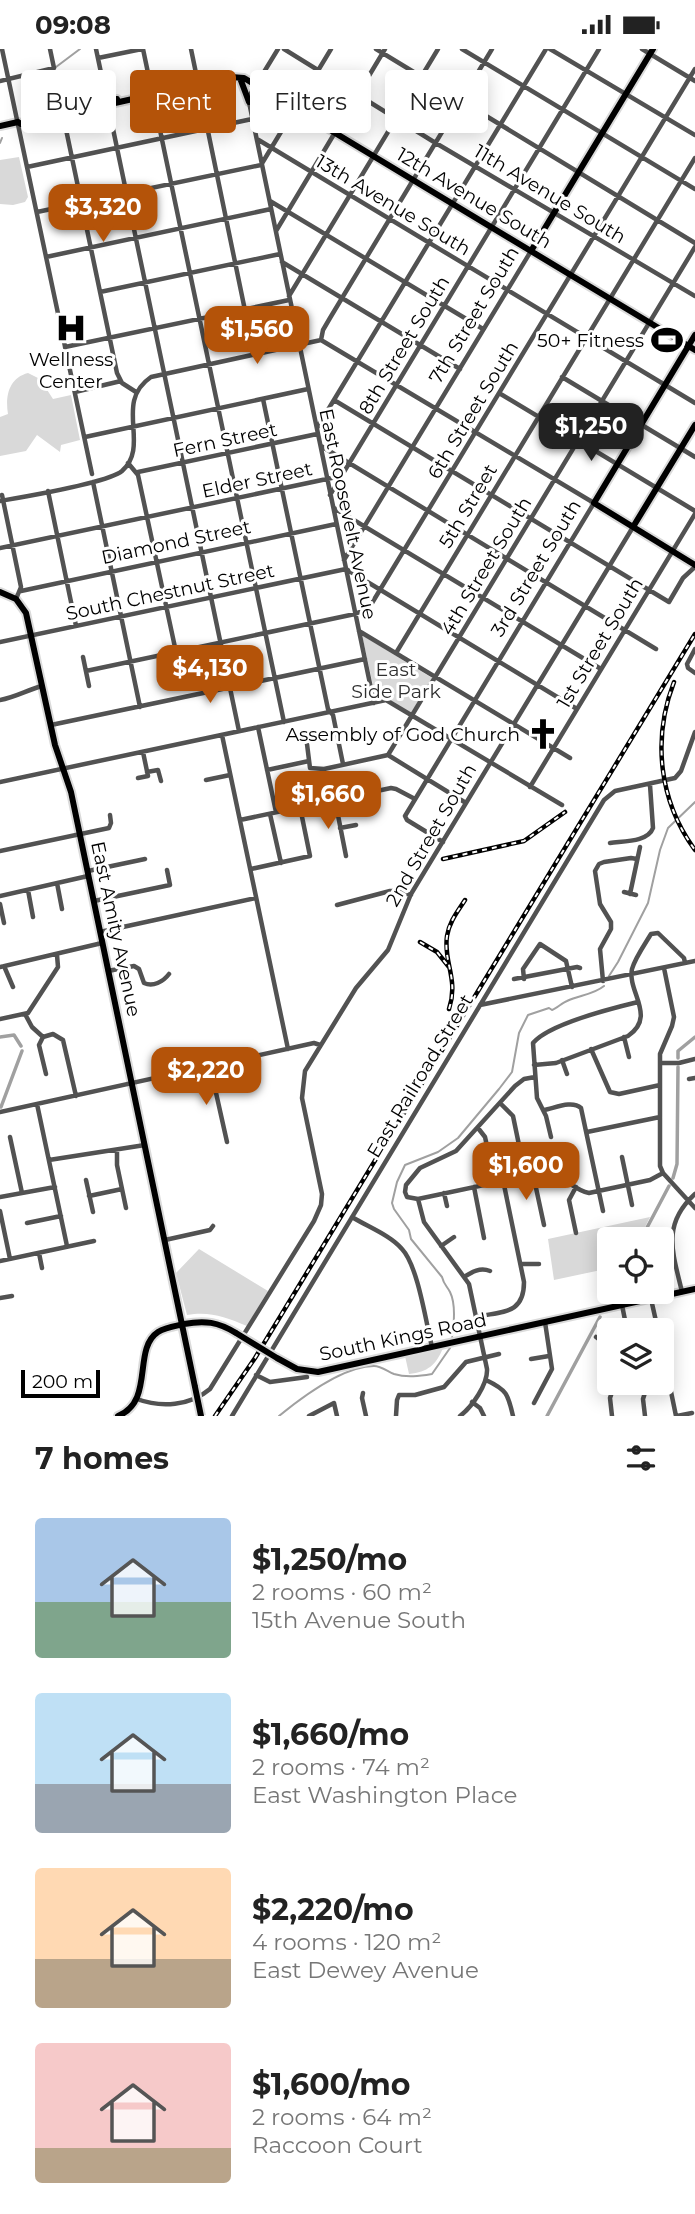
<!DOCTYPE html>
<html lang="en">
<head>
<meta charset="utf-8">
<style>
	:root { --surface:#fff; --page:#f6f6f6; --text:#222; --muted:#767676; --accent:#b45309 }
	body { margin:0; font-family:Montserrat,sans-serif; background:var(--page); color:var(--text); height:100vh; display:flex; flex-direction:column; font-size:26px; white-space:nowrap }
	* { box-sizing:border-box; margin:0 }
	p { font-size:23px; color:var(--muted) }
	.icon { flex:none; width:38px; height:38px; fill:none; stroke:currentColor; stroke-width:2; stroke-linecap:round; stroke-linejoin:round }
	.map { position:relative; height:1367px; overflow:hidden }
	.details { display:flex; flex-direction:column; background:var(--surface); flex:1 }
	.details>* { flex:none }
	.banner { position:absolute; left:21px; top:21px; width:654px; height:63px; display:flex; gap:14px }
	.buttons { position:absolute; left:597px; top:1178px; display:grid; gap:14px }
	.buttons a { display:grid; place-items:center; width:77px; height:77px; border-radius:7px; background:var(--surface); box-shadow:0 4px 18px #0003; font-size:35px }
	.scale { position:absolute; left:21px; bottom:18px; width:79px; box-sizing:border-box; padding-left:7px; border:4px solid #000; border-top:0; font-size:19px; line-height:24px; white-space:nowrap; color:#000; -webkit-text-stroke:5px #fff; paint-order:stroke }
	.price { position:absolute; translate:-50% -60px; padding:0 16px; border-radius:14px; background:var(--accent); color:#fff; font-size:23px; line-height:46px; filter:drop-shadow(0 2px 4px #0008) }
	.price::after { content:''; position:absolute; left:50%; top:42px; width:21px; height:16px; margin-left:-10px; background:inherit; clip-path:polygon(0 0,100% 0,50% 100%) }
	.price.on { background:#222; color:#fff }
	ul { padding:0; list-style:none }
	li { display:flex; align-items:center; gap:21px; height:175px; padding:0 35px }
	li span { display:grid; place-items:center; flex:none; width:196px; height:140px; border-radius:7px; color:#555 }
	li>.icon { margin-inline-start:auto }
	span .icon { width:84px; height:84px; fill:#fffc; stroke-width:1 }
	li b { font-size:30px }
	h2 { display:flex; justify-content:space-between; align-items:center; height:84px; padding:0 35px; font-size:30px }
	.tag { padding:0 24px; border-radius:7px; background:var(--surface); box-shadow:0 4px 18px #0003; font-size:24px; line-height:63px }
	.tag.on { background:var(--accent); color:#fff }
	.status { display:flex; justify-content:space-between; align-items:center; height:49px; padding:0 35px; background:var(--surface); direction:ltr }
	.status svg { height:19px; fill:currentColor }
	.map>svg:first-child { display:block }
	.green { fill:#d9d9d9 }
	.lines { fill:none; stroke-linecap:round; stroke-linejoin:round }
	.stream { stroke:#a0a0a0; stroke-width:2 }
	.canal { stroke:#a0a0a0; stroke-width:3.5 }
	.major-casing { stroke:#dbdbdb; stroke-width:10 }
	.minor { stroke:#525252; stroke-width:4.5 }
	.major { stroke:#000; stroke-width:6 }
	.rail-casing { stroke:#000; stroke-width:4.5 }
	.rail { stroke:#fff; stroke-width:2; stroke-dasharray:5; stroke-linecap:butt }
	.major-bridge-casing { stroke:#dbdbdb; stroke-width:10; stroke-linecap:butt }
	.major-bridge { stroke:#000; stroke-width:6 }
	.labels { text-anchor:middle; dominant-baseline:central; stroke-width:6; stroke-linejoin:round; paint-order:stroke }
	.street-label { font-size:19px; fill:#000; stroke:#fff }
	.poi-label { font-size:19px; fill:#000; stroke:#fff; text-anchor:end }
	.park-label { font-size:19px; fill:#303030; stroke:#fff }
</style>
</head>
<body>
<div class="status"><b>09:08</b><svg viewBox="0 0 49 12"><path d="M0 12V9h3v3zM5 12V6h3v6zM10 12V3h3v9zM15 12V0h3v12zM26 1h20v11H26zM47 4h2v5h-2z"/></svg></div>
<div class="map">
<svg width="695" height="1367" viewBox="0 0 695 1367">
	<rect width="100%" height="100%" fill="#fff"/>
	<path class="green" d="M 19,108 L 28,148 L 25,153 L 13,156 L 0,155 L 0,111 Z
		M 28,324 L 40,330 L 53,350 L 71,346 L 80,391 L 61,396 L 60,403 L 37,386 L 26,402 L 0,407 L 0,368 L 8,365 C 5,347 9,329 28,324 Z
		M 362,586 L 432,629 L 411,664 L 374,641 Z
		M 650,1168 L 639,1190 L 609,1190 L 609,1204 L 601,1221 L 554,1231 L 548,1190 Z
		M 199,1200 L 268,1242 L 247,1277 C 225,1268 210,1262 187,1266 L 176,1224 Z
		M 443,1299 C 436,1316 428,1323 409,1325 L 405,1307 Z"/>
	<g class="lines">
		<path class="stream" d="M 56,18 L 80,0
			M 0,94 L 2,89
			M 609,927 L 618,913 L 648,854 L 660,801 L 668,779 L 695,753
			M 452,1288 C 454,1275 456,1255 450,1243 C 447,1237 444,1236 442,1228 L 411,1190 L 409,1181 L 394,1160 L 392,1154 L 397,1133 L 405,1116 L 438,1103 L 458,1089 L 499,1040 L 512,1023 L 519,984 L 528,966 L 549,959 L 552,961 C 557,959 562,954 567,952 C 579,946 593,946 604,937
			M 279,1367 C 301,1349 342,1317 374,1317 C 381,1317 387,1322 394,1325 C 407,1329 420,1327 432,1325 L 450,1299"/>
		<path class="canal" d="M 0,988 L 14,986 L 21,997
			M 678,1009 L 678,1002 L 695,988
			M 1,1058 L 22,1002
			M 673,1129 L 677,1115 L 678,1018
			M 641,1190 L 669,1137
			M 606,1256 L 613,1242
			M 547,1367 L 600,1268"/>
		<defs>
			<path id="major" d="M 240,29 L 249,53
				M 45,66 L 117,50
				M 18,73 L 21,75 L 231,28 L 244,29 L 695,301
				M 0,77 L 18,73
				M 531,202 L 653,0
				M 695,286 L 594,454 L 695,516
				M 633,478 L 695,376
				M 0,543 L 16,550 L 26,564 L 55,696 L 71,743 L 195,1338
				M 277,1309 L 297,1320 L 318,1323 L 695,1240
				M 118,1367 C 155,1352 132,1300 158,1283 C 166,1278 176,1277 184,1275 C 205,1271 218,1273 236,1284"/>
		</defs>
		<use href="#major" class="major-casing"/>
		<path class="minor" d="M 2,0 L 92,425
			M 96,0 L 107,52
			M 143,0 L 284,673
			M 191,0 L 254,305
			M 278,0 L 250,46 L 249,53 L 374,654
			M 284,0 L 434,93 L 695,247
			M 376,0 L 695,194
			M 462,0 L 695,140
			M 550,0 L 695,86
			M 642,0 L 695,32
			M 98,9 L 142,0
			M 0,32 L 54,19 L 50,0
			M 108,56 L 239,682
			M 63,66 L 117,324 L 122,334 L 136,343
			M 257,90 L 695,354
			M 27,118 L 252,70
			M 270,152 L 483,280
			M 37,163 L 261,116 L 331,0
			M 276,182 L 385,0
			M 46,208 L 271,160
			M 282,213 L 460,320
			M 100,243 L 280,205
			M 289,247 L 438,0
			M 321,291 L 323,281 L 330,269 L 492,0
			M 65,298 L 289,251
			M 562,328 L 695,408
			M 75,343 L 121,332
			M 499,344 L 695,462
			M 263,350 L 328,660 L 333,666 L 343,715
			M 334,351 L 669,553 L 683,529 L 695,518
			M 317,379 L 546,0
			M 85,388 L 308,340
			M 321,397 L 656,600
			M 128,414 L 138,426 L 176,603
			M 138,423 L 317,385
			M 93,433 L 140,658
			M 48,442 L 76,577
			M 2,446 L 21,538 L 16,550
			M 330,446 L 599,0
			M 0,452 C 23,448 108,434 122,422 C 151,396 113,354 151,328 L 321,291 L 594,454 L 405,767 L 407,771 L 443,793
			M 334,459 L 601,620
			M 0,499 L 341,427
			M 344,511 L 531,202
			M 21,542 L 336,475
			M 359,582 L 570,709
			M 0,593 L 346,520 L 577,660
			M 695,600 L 687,615 L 688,619 L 695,624
			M 396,604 L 695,109
			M 83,608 L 89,637
			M 86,622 L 355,565 L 369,559 L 695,20
			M 0,651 C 16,648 27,641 42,637
			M 51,676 L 365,610
			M 258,678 L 276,763
			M 222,686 L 288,1000
			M 307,695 L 310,719 L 324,720 L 388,706
			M 388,706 L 695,198
			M 388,706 L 466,754
			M 267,721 L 309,712
			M 147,723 L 158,721 L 161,732
			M 138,729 L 148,727 L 143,703
			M 206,731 L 230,726
			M 0,733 L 386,651 L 562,756
			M 530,738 L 695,465
			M 335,751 L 346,807
			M 270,765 L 281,814
			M 240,771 L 391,739 L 396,740 L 415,750
			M 340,779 L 356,776
			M 610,794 C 624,792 648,793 653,779 L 650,736
			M 0,802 L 109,779 L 111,774 L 110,766
			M 251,820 L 310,807 L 300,758
			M 88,822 L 145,810
			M 57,834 L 62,860
			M 28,841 L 33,868
			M 624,843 L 636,846
			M 630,845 L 640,798
			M 0,847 L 88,827
			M 94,852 L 170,836 L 167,821
			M 0,855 L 4,874
			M 337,856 L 390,842 L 397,842 L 411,846
			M 100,883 L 256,849
			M 4,917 L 13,938
			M 0,918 L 102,894
			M 664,919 L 674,968 L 672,977 L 660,1005 L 660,1117 L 663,1124 L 695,1159
			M 108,922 L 134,917 L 139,920 L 144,934 C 153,938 163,933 169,925
			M 514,930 L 577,918 L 580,919
			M 524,930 L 523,920 L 540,895 L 566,912 L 572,938
			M 603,932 L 600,900 L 611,880 L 611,873 L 600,855 L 595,822 L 599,815 L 604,813 L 631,809 L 637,810
			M 480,956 L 695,912
			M 25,965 L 32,978 L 43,988
			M 0,970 L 28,964 L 58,918 L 57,906
			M 43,988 L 53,985 L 63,991 L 76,1047
			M 43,988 L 39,996 L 46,1025
			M 624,988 L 629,1008
			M 591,1000 L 610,1043 L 619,1045 L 660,1036
			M 562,1011 L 567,1025
			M 660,1014 L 679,1014 L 695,1010
			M 534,1016 L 556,1014 L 628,987 C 657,967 627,943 632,920 C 635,909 645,895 651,885 L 658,884 L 684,909 L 685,914
			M 210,1017 L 227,1093
			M 535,1028 L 524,1030 L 515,1037 L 456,1102 L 420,1119 L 406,1136 L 405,1143 L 407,1148 L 418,1150 L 545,1123 C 563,1125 573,1141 589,1144 L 650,1131 L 663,1124
			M 689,1030 L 695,1029
			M 500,1054 L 513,1067 L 519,1096
			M 37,1055 L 67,1197
			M 544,1061 C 555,1059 572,1051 581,1059 L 603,1162
			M 0,1063 L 314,994 L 320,996
			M 478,1079 L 485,1088 L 495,1133
			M 587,1083 L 660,1068
			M 10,1088 L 22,1144
			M 551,1088 L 546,1067 L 537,1049 L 533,994 C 549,975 613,959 638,953
			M 117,1101 L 117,1116 L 126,1159
			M 622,1108 L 632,1156
			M 49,1111 L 145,1096
			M 533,1125 L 544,1176
			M 86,1131 L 93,1163
			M 474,1138 L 484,1189
			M 576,1138 L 569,1151 L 576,1184
			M 444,1144 L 447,1157
			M 89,1147 L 122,1140
			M 0,1148 L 55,1138
			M 418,1150 L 424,1173 L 469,1235 L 487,1320 C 488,1335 472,1358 460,1367
			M 0,1162 L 10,1210
			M 352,1168 C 368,1178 390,1186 402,1200 C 418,1217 426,1274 432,1298
			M 27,1174 L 61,1167
			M 165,1191 L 210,1181 L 213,1177
			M 441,1197 L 454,1188
			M 39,1204 L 42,1219
			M 0,1212 L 94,1192
			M 521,1215 L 539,1215
			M 464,1228 C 472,1223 480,1218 490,1222
			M 682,1243 C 673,1204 661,1176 695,1145
			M 0,1249 L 12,1247
			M 651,1250 L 658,1281
			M 622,1256 L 627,1281
			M 476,1268 C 502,1262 524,1266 524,1233 L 503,1131
			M 596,1288 L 600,1291 L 609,1290
			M 662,1299 L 676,1367
			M 531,1310 L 549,1307
			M 256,1326 L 270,1333 L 307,1328
			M 486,1331 C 507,1341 508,1345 513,1367
			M 363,1344 L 362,1349 L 366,1367
			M 137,1350 C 161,1359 190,1357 210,1340 L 314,1172 L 321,1156 L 322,1145 L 302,1049 L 305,1022 L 356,939 L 388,901 L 411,845 L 633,478
			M 472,1353 L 480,1359 L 484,1367
			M 534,1354 L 552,1320 L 545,1273
			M 232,1367 L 604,751 L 615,742 L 675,729 L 681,722 L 695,683
			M 309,1367 L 334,1354 L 337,1367
			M 396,1367 L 397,1351 L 399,1346 L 415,1346 L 444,1338 L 466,1313 L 499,1305
			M 612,1367 L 610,1349 L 615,1334
			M 645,1367 L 643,1350 L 648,1334
			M 677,1367 L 692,1364"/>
		<use href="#major" class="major"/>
		<defs>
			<path id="rail" d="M 674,633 C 652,690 659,752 695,801
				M 443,810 L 524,792 L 565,763
				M 420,893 L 437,903 L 449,918
				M 449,960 C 459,930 443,913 447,887 C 449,873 458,862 465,851
				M 215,1367 L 255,1309 L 695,585"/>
		</defs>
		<use href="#rail" class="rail-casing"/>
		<use href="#rail" class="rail"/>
		<defs>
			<path id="major-bridge" d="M 236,1284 L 277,1309
				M 195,1338 L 201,1367"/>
		</defs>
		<use href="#major-bridge" class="major-bridge-casing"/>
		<use href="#major-bridge" class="major-bridge"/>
	</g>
	<defs>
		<symbol id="hospital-bare" viewBox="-9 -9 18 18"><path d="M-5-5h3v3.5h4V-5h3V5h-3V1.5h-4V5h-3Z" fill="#000" stroke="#fff" stroke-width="2.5" paint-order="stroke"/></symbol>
		<symbol id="stadium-bare" viewBox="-9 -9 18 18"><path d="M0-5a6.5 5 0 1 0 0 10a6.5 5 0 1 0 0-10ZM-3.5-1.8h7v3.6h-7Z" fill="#000" stroke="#fff" stroke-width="2.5" paint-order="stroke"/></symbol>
		<symbol id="church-bare" viewBox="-9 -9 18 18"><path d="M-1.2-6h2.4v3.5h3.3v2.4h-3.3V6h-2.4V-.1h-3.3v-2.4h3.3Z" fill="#000" stroke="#fff" stroke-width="2.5" paint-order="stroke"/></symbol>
	</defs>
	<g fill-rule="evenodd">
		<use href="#hospital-bare" x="49" y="257" width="44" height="44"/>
		<use href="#stadium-bare" x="645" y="269" width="44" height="44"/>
		<use href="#church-bare" x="521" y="663" width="44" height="44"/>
	</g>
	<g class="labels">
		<g class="street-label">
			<text transform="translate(550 145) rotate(31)">11th Avenue South</text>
			<text transform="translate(474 149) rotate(31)">12th Avenue South</text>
			<text transform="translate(393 156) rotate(31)">13th Avenue South</text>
			<text transform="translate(474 266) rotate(-59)">7th Street South</text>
			<text transform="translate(404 296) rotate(-59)">8th Street South</text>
			<text transform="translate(473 361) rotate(-59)">6th Street South</text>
			<text transform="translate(225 391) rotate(-12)">Fern Street</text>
			<text transform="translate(257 431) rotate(-12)">Elder Street</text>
			<text transform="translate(468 457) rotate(-59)">5th Street</text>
			<text transform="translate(348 465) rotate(78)">East Roosevelt Avenue</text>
			<text transform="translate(176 493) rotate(-12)">Diamond Street</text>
			<text transform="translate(486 517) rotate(-59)">4th Street South</text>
			<text transform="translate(536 519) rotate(-59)">3rd Street South</text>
			<text transform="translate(170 543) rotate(-12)">South Chestnut Street</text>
			<text transform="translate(600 594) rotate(-59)">1st Street South</text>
			<text transform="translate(431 786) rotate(-60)">2nd Street South</text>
			<text transform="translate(116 880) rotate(78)">East Amity Avenue</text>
			<text transform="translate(420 1027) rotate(-59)">East Railroad Street</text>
			<text transform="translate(403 1288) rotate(-12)">South Kings Road</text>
		</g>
		<g class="poi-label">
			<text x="644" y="291">50+ Fitness</text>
			<text x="71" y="310" text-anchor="middle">Wellness<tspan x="71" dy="22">Center</tspan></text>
			<text x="520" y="685">Assembly of God Church</text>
		</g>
		<g class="park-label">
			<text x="396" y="620">East<tspan x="396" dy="22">Side Park</tspan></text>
		</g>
	</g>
</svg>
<div class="buttons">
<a><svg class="icon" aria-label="locate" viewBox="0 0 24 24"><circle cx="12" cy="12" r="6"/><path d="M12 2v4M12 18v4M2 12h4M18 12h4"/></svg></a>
<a><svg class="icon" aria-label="layers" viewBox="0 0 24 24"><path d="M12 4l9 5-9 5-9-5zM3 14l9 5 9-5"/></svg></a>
</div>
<div class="scale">200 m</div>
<b class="price" style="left:103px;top:195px">$3,320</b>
<b class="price" style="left:257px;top:317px">$1,560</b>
<b class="price on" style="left:591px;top:414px">$1,250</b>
<b class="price" style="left:210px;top:656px">$4,130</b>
<b class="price" style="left:328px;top:782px">$1,660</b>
<b class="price" style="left:206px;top:1058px">$2,220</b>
<b class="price" style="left:526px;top:1153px">$1,600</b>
<div class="banner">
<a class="tag">Buy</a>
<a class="tag on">Rent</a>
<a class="tag">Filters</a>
<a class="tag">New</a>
</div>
</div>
<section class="details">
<h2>7 homes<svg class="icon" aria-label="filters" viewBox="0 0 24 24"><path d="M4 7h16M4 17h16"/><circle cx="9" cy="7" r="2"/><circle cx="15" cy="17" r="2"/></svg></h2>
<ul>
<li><span style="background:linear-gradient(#a9c7e8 60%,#7fa58c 0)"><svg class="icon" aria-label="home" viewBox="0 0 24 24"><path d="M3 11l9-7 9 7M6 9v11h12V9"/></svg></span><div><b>$1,250/mo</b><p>2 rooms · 60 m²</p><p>15th Avenue South</p></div></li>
<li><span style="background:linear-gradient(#bfe0f5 65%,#9aa5b1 0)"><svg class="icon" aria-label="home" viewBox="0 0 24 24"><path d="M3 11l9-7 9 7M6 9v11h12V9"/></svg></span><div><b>$1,660/mo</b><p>2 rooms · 74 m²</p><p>East Washington Place</p></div></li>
<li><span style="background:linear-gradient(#ffd9b3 65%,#b9a48a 0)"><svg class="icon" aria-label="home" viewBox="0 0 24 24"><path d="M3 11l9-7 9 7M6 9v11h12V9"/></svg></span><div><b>$2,220/mo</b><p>4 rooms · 120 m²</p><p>East Dewey Avenue</p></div></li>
<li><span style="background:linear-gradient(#f6c9c9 75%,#b9a48a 0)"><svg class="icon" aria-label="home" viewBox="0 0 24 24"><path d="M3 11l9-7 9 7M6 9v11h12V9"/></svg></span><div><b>$1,600/mo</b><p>2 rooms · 64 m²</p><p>Raccoon Court</p></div></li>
</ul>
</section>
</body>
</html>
